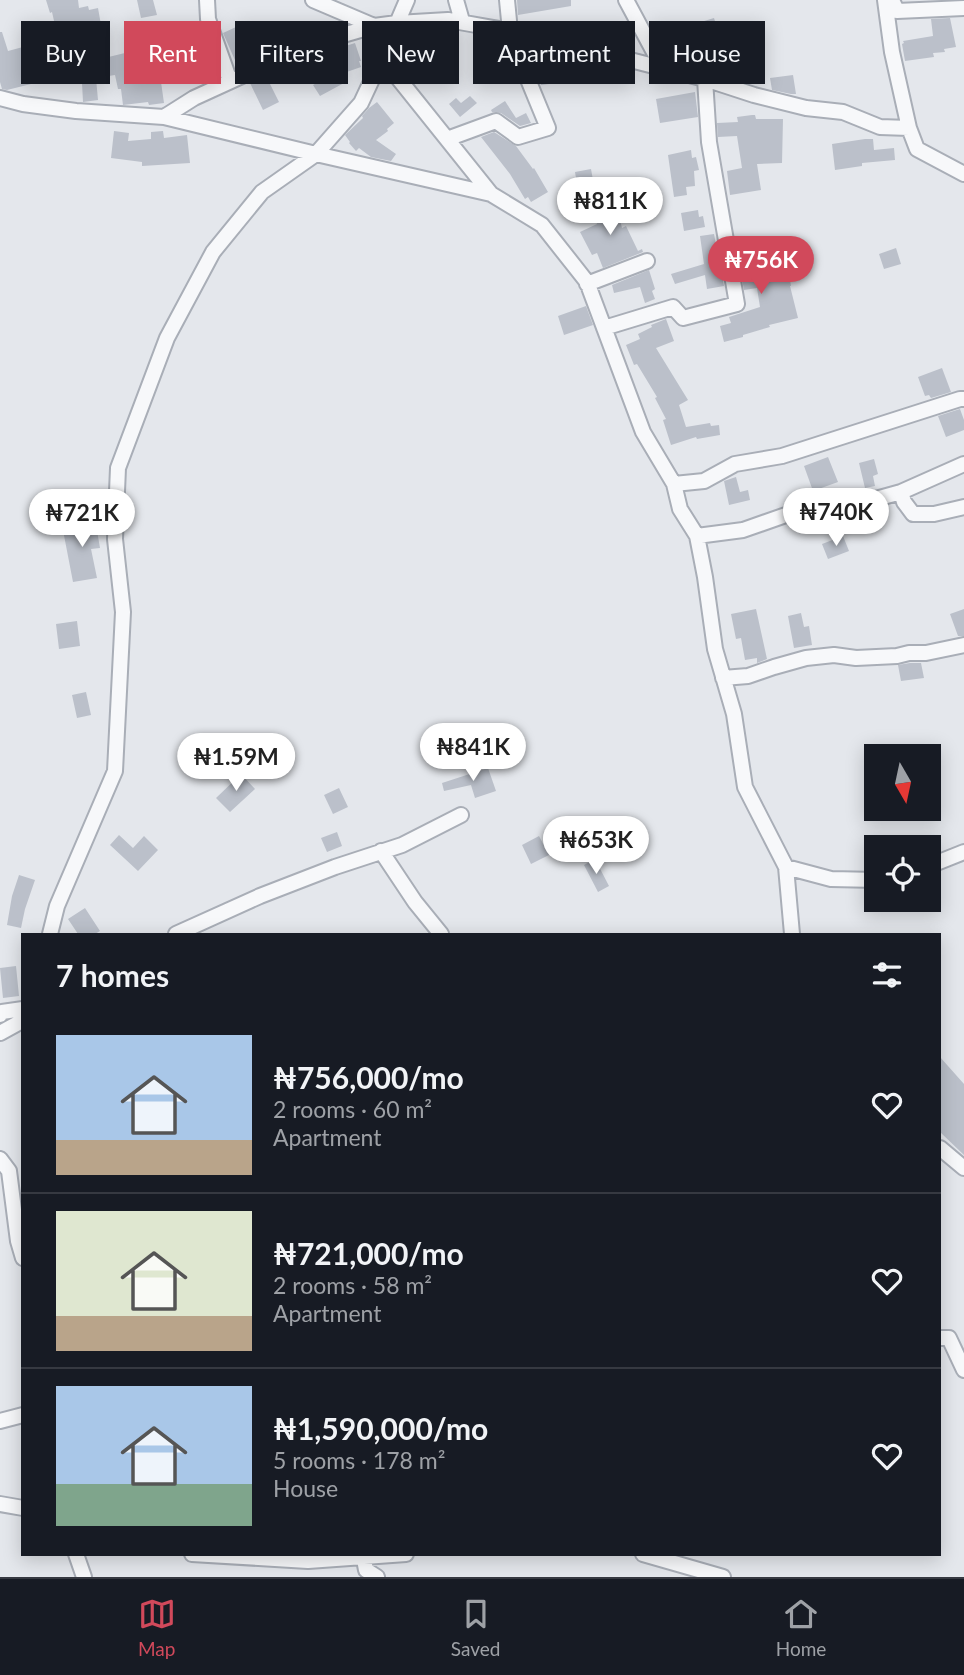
<!DOCTYPE html>
<html lang="en">
<head>
<meta charset="utf-8">
<style>
	:root { --surface:#171b24; --page:#242831; --text:#f1f3f6; --muted:#9ea1a6; --line:#363941; --accent:#d1495b }
	body { margin:0; font-family:Lato,sans-serif; background:var(--page); color:var(--text); height:100vh; display:flex; flex-direction:column; font-size:26px; white-space:nowrap }
	* { box-sizing:border-box; margin:0 }
	p { font-size:23px; color:var(--muted) }
	.icon { flex:none; width:38px; height:38px; fill:none; stroke:currentColor; stroke-width:2; stroke-linecap:round; stroke-linejoin:round }
	.map { position:relative; flex:1; overflow:hidden }
	.side { position:absolute; left:21px; top:933px; width:920px; height:623px; display:flex; flex-direction:column; background:var(--surface); border-radius:0px; box-shadow:0 4px 18px #0003 }
	.side>* { flex:none }
	.guide { position:absolute; left:21px; top:21px; width:922px; height:63px; display:flex; gap:14px }
	.needle { width:46px; rotate:171deg }
	.tools { position:absolute; left:864px; top:744px; display:grid; gap:14px }
	.tools a { display:grid; place-items:center; width:77px; height:77px; border-radius:0px; background:var(--surface); box-shadow:0 4px 18px #0003; font-size:35px }
	.price { position:absolute; translate:-50% -60px; padding:0 16px; border-radius:24px; background:#fff; color:#222; font-size:23px; line-height:46px; filter:drop-shadow(0 2px 4px #0008) }
	.price::after { content:''; position:absolute; left:50%; top:42px; width:21px; height:16px; margin-left:-10px; background:inherit; clip-path:polygon(0 0,100% 0,50% 100%) }
	.price.active { background:var(--accent); color:#fff }
	ul { padding:0; list-style:none }
	li { display:flex; align-items:center; gap:21px; height:175px; padding:0 35px }
	li+li { border-top:2px solid var(--line) }
	li span { display:grid; place-items:center; flex:none; width:196px; height:140px; border-radius:0px; color:#555 }
	li>.icon { margin-inline-start:auto }
	span .icon { width:84px; height:84px; fill:#fffc; stroke-width:1 }
	li b { font-size:30px }
	h2 { display:flex; justify-content:space-between; align-items:center; height:84px; padding:0 35px; font-size:30px }
	.pill { padding:0 24px; border-radius:0px; background:var(--surface); box-shadow:0 4px 18px #0003; font-size:24px; line-height:63px }
	.pill.active { background:var(--accent); color:#fff }
	.tab-bar { display:flex; justify-content:space-around; align-items:center; height:98px; border-top:2px solid var(--line); background:var(--surface); font-size:19px; color:var(--muted) }
	.tab-bar a { display:grid; justify-items:center; gap:4px }
	.tab-bar .active { color:var(--accent) }
	.map>svg:first-child { display:block }
	.building { fill:#bbc0ca }
	.lines { fill:none; stroke-linecap:round; stroke-linejoin:round }
	.minor-casing { stroke:#a9aeb7; stroke-width:18 }
	.minor { stroke:#f7f8fa; stroke-width:14 }
</style>
</head>
<body>
<div class="map">
<svg width="964" height="1577" viewBox="0 0 964 1577">
	<rect width="100%" height="100%" fill="#e4e7ec"/>
	<path class="building" d="M 46,0 L 78,0 L 79,8 L 88,6 L 89,10 L 98,8 L 101,25 L 67,31 L 69,40 L 59,43 L 52,12 L 50,13 Z
		M 137,0 L 153,0 L 157,15 L 141,18 Z
		M 517,0 L 571,0 L 571,6 L 518,15 Z
		M 714,18 L 721,41 L 694,49 L 688,26 Z
		M 950,18 L 956,47 L 944,49 L 945,52 L 933,53 L 934,57 L 905,61 L 902,44 L 904,43 L 903,41 L 933,36 L 931,19 Z
		M 296,21 L 303,38 L 238,67 L 223,33 L 236,27 L 244,44 Z
		M 0,32 L 2,32 L 8,51 L 34,44 L 34,43 L 46,41 L 51,70 L 32,73 L 35,83 L 7,90 L 2,89 L 0,82 Z
		M 355,43 L 361,61 L 359,61 L 361,67 L 341,74 L 333,50 Z
		M 148,47 L 152,76 L 160,75 L 164,103 L 149,105 L 148,102 L 123,105 L 121,89 L 118,89 L 115,75 L 96,78 L 98,100 L 83,102 L 82,83 L 84,82 L 81,67 L 92,65 L 92,61 L 129,52 L 129,50 Z
		M 545,49 L 553,51 L 557,83 L 541,85 L 536,73 L 537,73 L 534,51 Z
		M 338,71 L 344,83 L 320,96 L 313,85 Z
		M 793,75 L 796,94 L 791,94 L 772,90 L 770,78 Z
		M 266,76 L 279,102 L 263,110 L 250,83 Z
		M 695,92 L 698,117 L 660,123 L 656,99 Z
		M 470,96 L 477,103 L 460,117 L 449,104 L 456,98 L 461,103 Z
		M 505,101 L 516,118 L 526,113 L 531,123 L 520,126 L 501,113 L 492,112 L 491,110 Z
		M 377,102 L 394,123 L 387,129 L 388,131 L 376,140 L 396,154 L 391,161 L 371,157 L 359,148 L 356,151 L 349,143 L 350,142 L 345,135 L 363,118 L 362,116 L 369,108 Z
		M 752,115 L 755,115 L 756,119 L 783,119 L 782,163 L 757,164 L 761,190 L 730,195 L 727,171 L 742,168 L 737,136 L 718,137 L 717,123 L 738,122 L 737,117 Z
		M 114,131 L 129,133 L 128,141 L 151,139 L 151,132 L 163,131 L 164,138 L 187,135 L 190,163 L 142,166 L 142,162 L 111,158 Z
		M 494,132 L 516,146 L 533,169 L 534,168 L 548,192 L 531,202 L 528,197 L 525,199 L 510,174 L 481,137 Z
		M 865,139 L 873,139 L 874,150 L 894,148 L 895,160 L 862,163 L 862,166 L 835,170 L 832,144 Z
		M 691,150 L 692,158 L 696,157 L 699,170 L 694,171 L 695,186 L 686,187 L 687,195 L 674,197 L 668,155 Z
		M 591,169 L 593,180 L 588,181 L 590,187 L 578,190 L 575,172 Z
		M 615,200 L 622,228 L 626,226 L 638,251 L 642,249 L 643,252 L 603,268 L 597,253 L 592,255 L 580,232 L 597,224 L 594,213 L 599,212 L 597,204 Z
		M 698,210 L 699,217 L 703,216 L 705,227 L 684,231 L 681,213 Z
		M 714,234 L 724,286 L 707,289 L 705,275 L 675,284 L 671,274 L 704,264 L 700,236 Z
		M 759,244 L 765,271 L 788,267 L 791,286 L 790,286 L 798,318 L 769,325 L 770,327 L 743,335 L 743,337 L 724,342 L 720,326 L 731,323 L 729,317 L 760,307 L 757,288 L 744,290 L 737,249 Z
		M 896,248 L 901,264 L 884,269 L 879,254 Z
		M 649,270 L 655,289 L 652,291 L 655,299 L 645,303 L 640,287 L 614,293 L 612,285 Z
		M 586,306 L 593,325 L 564,335 L 558,316 Z
		M 666,319 L 674,341 L 656,348 L 688,400 L 679,405 L 686,427 L 710,423 L 711,426 L 719,425 L 720,435 L 697,439 L 696,437 L 671,445 L 663,420 L 666,419 L 655,398 L 657,397 L 637,364 L 634,365 L 626,345 L 640,339 L 638,334 L 652,327 L 651,325 Z
		M 942,368 L 951,392 L 931,398 L 929,395 L 925,396 L 918,377 Z
		M 960,409 L 964,420 L 964,430 L 946,437 L 938,416 Z
		M 828,457 L 838,482 L 813,491 L 804,466 Z
		M 874,459 L 878,474 L 873,476 L 875,486 L 865,488 L 859,463 Z
		M 736,477 L 740,492 L 748,490 L 750,500 L 729,505 L 724,481 Z
		M 95,519 L 100,548 L 91,549 L 97,578 L 73,582 L 62,525 Z
		M 843,536 L 849,551 L 828,559 L 822,544 Z
		M 756,609 L 767,659 L 757,663 L 757,658 L 745,660 L 741,638 L 736,639 L 731,614 Z
		M 964,609 L 964,636 L 958,636 L 950,614 Z
		M 801,613 L 804,627 L 809,626 L 812,645 L 794,648 L 788,616 Z
		M 77,621 L 80,646 L 59,649 L 56,624 Z
		M 910,663 L 921,663 L 924,678 L 901,681 L 898,665 Z
		M 86,692 L 91,715 L 77,718 L 72,695 Z
		M 488,768 L 496,791 L 475,798 L 471,785 L 444,791 L 442,783 Z
		M 241,774 L 255,789 L 230,812 L 216,798 Z
		M 339,788 L 348,807 L 333,814 L 324,795 Z
		M 337,832 L 342,846 L 327,852 L 321,838 Z
		M 119,835 L 133,848 L 144,836 L 158,850 L 138,871 L 110,845 Z
		M 539,836 L 549,855 L 531,864 L 522,845 Z
		M 595,859 L 609,886 L 598,892 L 584,865 Z
		M 19,875 L 35,880 L 25,909 L 21,928 L 7,925 L 12,896 Z
		M 85,908 L 100,931 L 95,934 L 78,934 L 68,919 Z
		M 16,966 L 19,996 L 3,998 L 0,968 Z
		M 940,1057 L 964,1084 L 964,1155 L 940,1132 Z"/>
	<g class="lines">
		<defs>
			<path id="minor" d="M 207,0 L 208,19 L 230,81
				M 313,0 L 374,26
				M 407,0 L 382,58 L 491,194
				M 456,0 L 462,21
				M 507,0 L 510,31
				M 626,0 L 663,69
				M 885,0 L 892,52 L 909,128
				M 892,0 L 897,11 L 964,8
				M 0,98 L 23,104 L 76,111 L 164,117 L 194,98 L 312,44 L 374,26 L 397,23 L 448,20 L 510,31 L 575,46 L 705,79 L 754,95 L 806,108 L 843,112 L 880,127 L 909,128 L 917,149 L 964,174
				M 164,117 L 316,154 L 491,194 L 542,225 L 587,282 L 643,432 L 674,484 L 680,509 L 697,536 L 705,577 L 715,649 L 734,714 L 745,787 L 786,867 L 792,934
				M 447,139 L 496,121 L 518,137 L 548,128 L 527,77 L 502,30
				M 587,284 L 647,261
				M 604,328 L 673,307 L 683,318 L 737,304 L 709,142 L 705,79
				M 674,484 L 704,481 L 735,464 L 782,456 L 960,399 L 964,399
				M 901,492 L 904,502 L 913,514 L 934,514 L 964,507
				M 697,536 L 743,530 L 803,509 L 811,517 L 901,492 L 964,464
				M 723,678 L 748,676 L 774,667 L 806,658 L 834,655 L 856,658 L 897,656 L 909,653 L 926,653 L 964,645
				M 381,851 L 415,902 L 441,934
				M 929,866 L 964,852
				M 786,867 L 831,879 L 877,880
				M 50,934 L 57,906 L 115,771 L 123,612 L 115,539 L 118,468 L 167,338 L 213,252 L 262,192 L 316,154 L 361,103 L 382,58
				M 176,934 L 260,896 L 335,867 L 402,845 L 461,815
				M 0,1015 L 2,1012 L 23,1009
				M 0,1033 L 20,1022 L 23,1016
				M 940,1148 L 964,1168
				M 0,1159 L 9,1171 L 18,1241 L 23,1258
				M 940,1338 L 949,1338 L 964,1370
				M 0,1421 L 23,1415
				M 0,1504 L 23,1508
				M 76,1554 L 84,1577
				M 192,1554 L 308,1561 L 406,1554
				M 363,1554 L 366,1570 L 377,1577
				M 643,1554 L 723,1577"/>
		</defs>
		<use href="#minor" class="minor-casing"/>
		<use href="#minor" class="minor"/>
	</g>
</svg>
<div class="tools">
<a><svg class="needle" viewBox="-14 -14 28 28"><path d="M0-13l5 13h-10z" fill="#e53935"/><path d="M0 13l5-13h-10z" fill="#9ea1a6"/></svg></a>
<a><svg class="icon" aria-label="locate" viewBox="0 0 24 24"><circle cx="12" cy="12" r="6"/><path d="M12 2v4M12 18v4M2 12h4M18 12h4"/></svg></a>
</div>
<b class="price" style="left:610px;top:237px">₦811K</b>
<b class="price active" style="left:761px;top:296px">₦756K</b>
<b class="price" style="left:836px;top:548px">₦740K</b>
<b class="price" style="left:82px;top:549px">₦721K</b>
<b class="price" style="left:473px;top:783px">₦841K</b>
<b class="price" style="left:236px;top:793px">₦1.59M</b>
<b class="price" style="left:596px;top:876px">₦653K</b>
<div class="guide">
<a class="pill">Buy</a>
<a class="pill active">Rent</a>
<a class="pill">Filters</a>
<a class="pill">New</a>
<a class="pill">Apartment</a>
<a class="pill">House</a>
</div>
<section class="side">
<h2>7 homes<svg class="icon" aria-label="filters" viewBox="0 0 24 24"><path d="M4 7h16M4 17h16"/><circle cx="9" cy="7" r="2"/><circle cx="15" cy="17" r="2"/></svg></h2>
<ul>
<li><span style="background:linear-gradient(#a9c7e8 75%,#b9a48a 0)"><svg class="icon" aria-label="home" viewBox="0 0 24 24"><path d="M3 11l9-7 9 7M6 9v11h12V9"/></svg></span><div><b>₦756,000/mo</b><p>2 rooms · 60 m²</p><p>Apartment</p></div><svg class="icon" aria-label="heart" viewBox="0 0 24 24"><path d="M12 20l-8-8c-3-5 5-10 8-4 3-6 11-1 8 4z"/></svg></li>
<li><span style="background:linear-gradient(#dfe7d0 75%,#b9a48a 0)"><svg class="icon" aria-label="home" viewBox="0 0 24 24"><path d="M3 11l9-7 9 7M6 9v11h12V9"/></svg></span><div><b>₦721,000/mo</b><p>2 rooms · 58 m²</p><p>Apartment</p></div><svg class="icon" aria-label="heart" viewBox="0 0 24 24"><path d="M12 20l-8-8c-3-5 5-10 8-4 3-6 11-1 8 4z"/></svg></li>
<li><span style="background:linear-gradient(#a9c7e8 70%,#7fa58c 0)"><svg class="icon" aria-label="home" viewBox="0 0 24 24"><path d="M3 11l9-7 9 7M6 9v11h12V9"/></svg></span><div><b>₦1,590,000/mo</b><p>5 rooms · 178 m²</p><p>House</p></div><svg class="icon" aria-label="heart" viewBox="0 0 24 24"><path d="M12 20l-8-8c-3-5 5-10 8-4 3-6 11-1 8 4z"/></svg></li>
</ul>
</section>
</div>
<nav class="tab-bar">
<a class="active"><svg class="icon" aria-label="map" viewBox="0 0 24 24"><path d="M3 6l6-2 6 2 6-2v14l-6 2-6-2-6 2zM9 4v14M15 6v14"/></svg>Map</a>
<a><svg class="icon" aria-label="saved" viewBox="0 0 24 24"><path d="M7 4h10v16l-5-4-5 4z"/></svg>Saved</a>
<a><svg class="icon" aria-label="home" viewBox="0 0 24 24"><path d="M3 11l9-7 9 7M6 9v11h12V9"/></svg>Home</a>
</nav>
</body>
</html>
